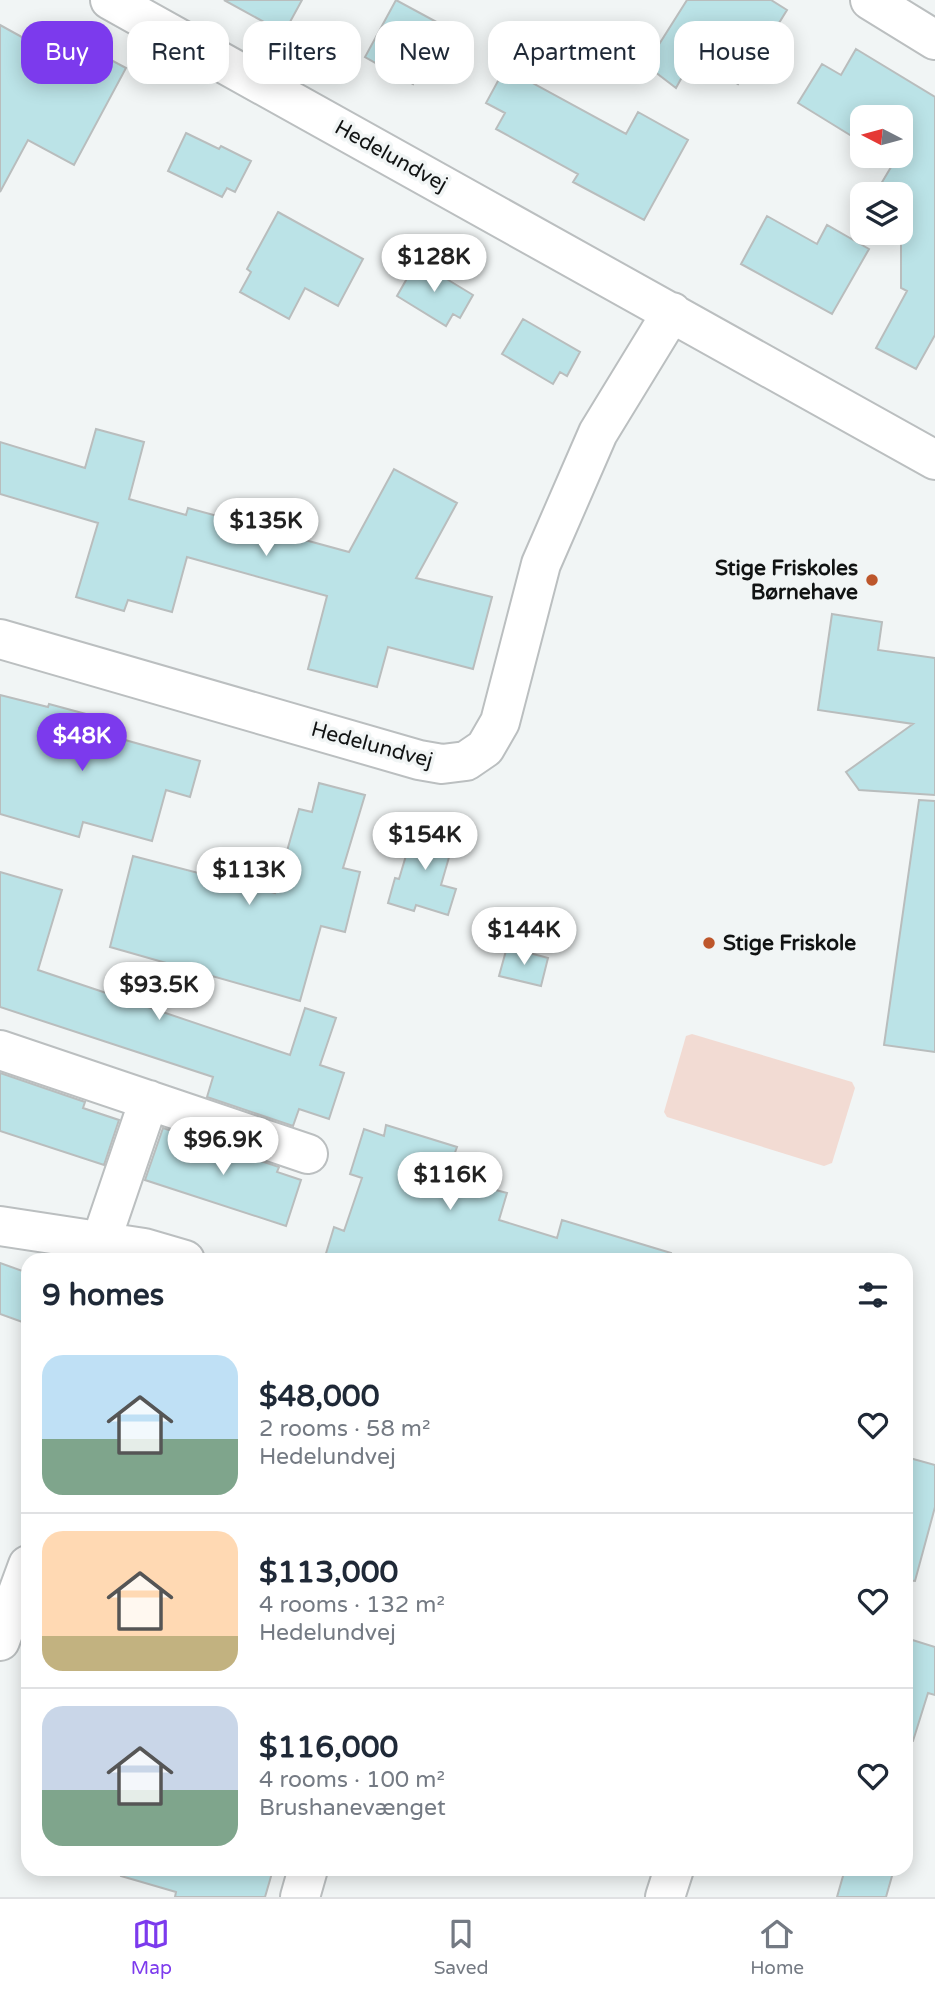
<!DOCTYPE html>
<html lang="en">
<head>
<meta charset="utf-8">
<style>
	:root { --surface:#fff; --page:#f2f2f3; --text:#1f2937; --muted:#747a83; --line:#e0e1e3; --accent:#7c3aed }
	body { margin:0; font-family:"Varela Round",sans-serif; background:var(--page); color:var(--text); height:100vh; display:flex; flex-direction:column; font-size:26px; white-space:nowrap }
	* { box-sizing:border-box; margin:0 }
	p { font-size:23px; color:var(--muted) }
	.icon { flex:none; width:38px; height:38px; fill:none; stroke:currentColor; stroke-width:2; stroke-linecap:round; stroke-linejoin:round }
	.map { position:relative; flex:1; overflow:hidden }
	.panel { position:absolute; left:21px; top:1253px; width:892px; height:623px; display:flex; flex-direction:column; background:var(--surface); border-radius:21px; box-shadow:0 4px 18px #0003 }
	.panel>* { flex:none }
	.hud { position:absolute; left:21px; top:21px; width:894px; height:63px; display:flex; gap:14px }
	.needle { width:46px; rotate:276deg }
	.tools { position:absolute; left:850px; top:105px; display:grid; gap:14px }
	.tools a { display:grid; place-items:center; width:63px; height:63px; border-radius:14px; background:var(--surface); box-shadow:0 4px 18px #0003; font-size:35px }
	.price { position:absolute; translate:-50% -60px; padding:0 16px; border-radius:24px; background:#fff; color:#222; font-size:23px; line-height:46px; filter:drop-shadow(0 2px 4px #0008) }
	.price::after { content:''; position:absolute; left:50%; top:42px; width:21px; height:16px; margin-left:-10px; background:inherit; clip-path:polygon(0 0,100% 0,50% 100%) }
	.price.active { background:var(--accent); color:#fff }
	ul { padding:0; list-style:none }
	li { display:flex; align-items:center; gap:21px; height:175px; padding:0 21px }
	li+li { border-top:2px solid var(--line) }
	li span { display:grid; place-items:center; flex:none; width:196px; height:140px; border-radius:21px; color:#555 }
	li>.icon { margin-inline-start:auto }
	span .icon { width:84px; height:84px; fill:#fffc; stroke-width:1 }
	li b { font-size:30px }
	h2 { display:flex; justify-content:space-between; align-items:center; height:84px; padding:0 21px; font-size:30px }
	.chip { padding:0 24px; border-radius:21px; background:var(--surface); box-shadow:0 4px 18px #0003; font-size:24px; line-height:63px }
	.chip.active { background:var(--accent); color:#fff }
	.dock { display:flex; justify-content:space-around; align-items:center; height:98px; border-top:2px solid var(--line); background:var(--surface); font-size:19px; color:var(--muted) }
	.dock a { display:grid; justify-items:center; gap:4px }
	.dock .active { color:var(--accent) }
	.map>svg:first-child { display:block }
	.green { fill:#f2dbd3 }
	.building { fill:#bbe3e7; stroke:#b9bdbd; stroke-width:2 }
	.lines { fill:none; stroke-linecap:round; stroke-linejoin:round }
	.minor-casing { stroke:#bbbfc0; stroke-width:42 }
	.minor { stroke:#fff; stroke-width:38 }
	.poi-dot { fill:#bd562b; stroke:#f1f5f5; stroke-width:2.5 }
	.labels { text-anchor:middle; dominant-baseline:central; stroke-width:7; stroke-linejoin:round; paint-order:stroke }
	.street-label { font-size:21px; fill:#111313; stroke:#f1f5f5 }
	.poi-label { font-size:21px; font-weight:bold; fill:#111313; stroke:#f1f5f5; text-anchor:end }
</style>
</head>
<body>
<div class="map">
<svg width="935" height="1897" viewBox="0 0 935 1897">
	<rect width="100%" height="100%" fill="#f1f5f5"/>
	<path class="green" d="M 692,1034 L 852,1082 L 855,1088 L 832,1163 L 824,1166 L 667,1117 L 664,1112 L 686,1036 Z"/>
	<path class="building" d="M 224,0 L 302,0 L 284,33 Z
		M 396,0 L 444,26 L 431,55 L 417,80 L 415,79 L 413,84 L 365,57 Z
		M 687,0 L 771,0 L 787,10 L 751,68 L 748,67 L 738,84 L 693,57 L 676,88 L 646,65 Z
		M 0,25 L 76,67 L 87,47 L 126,68 L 74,165 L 28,140 L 0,192 Z
		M 856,49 L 935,97 L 935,335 L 916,369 L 876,348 L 907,291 L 901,288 L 901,194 L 875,194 L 894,162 L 884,156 L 901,156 L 901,117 L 863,117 L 863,143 L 798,103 L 822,64 L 841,75 Z
		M 505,68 L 626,134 L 638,112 L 688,140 L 644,220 L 573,182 L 578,174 L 496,129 L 505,113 L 486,103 Z
		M 186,133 L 219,149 L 221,146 L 251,161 L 235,192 L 227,188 L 222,197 L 168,171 Z
		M 278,212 L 363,259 L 338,306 L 305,288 L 289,319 L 240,292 L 251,272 L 247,269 Z
		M 767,216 L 817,244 L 827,225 L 869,249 L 832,314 L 741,264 Z
		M 417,261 L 473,295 L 460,318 L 453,314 L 446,326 L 397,296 Z
		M 523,319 L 580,352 L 567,376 L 560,372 L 553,384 L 502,354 Z
		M 96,429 L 144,442 L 129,499 L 186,515 L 188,508 L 265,529 L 268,515 L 298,523 L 294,537 L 349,552 L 394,469 L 457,503 L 416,578 L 492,597 L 473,669 L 388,647 L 377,687 L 308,669 L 327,596 L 187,557 L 172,612 L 128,600 L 124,611 L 76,597 L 98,523 L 0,494 L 0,442 L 85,468 Z
		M 832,614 L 882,622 L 878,650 L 935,658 L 935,795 L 859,790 L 846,772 L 913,724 L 818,710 Z
		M 0,695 L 48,707 L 49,704 L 97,717 L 93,731 L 200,761 L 190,797 L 166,790 L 152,841 L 83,822 L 79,837 L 0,814 Z
		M 319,783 L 365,795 L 343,868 L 360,872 L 345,932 L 321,926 L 300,1001 L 110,947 L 133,856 L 275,893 L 299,809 L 312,812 Z
		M 919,800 L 935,801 L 935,1052 L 884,1045 Z
		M 416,822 L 456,833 L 441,885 L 456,889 L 448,915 L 416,905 L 414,911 L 388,903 L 395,878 L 399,879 Z
		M 0,872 L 62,890 L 38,970 L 290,1055 L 305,1008 L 336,1018 L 320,1065 L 344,1073 L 329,1119 L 299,1109 L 293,1126 L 207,1097 L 213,1077 L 0,1007 Z
		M 507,947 L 548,958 L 541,986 L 499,976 Z
		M 0,1073 L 85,1102 L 83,1108 L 119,1120 L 104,1165 L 0,1131 Z
		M 386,1125 L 457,1147 L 453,1158 L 497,1171 L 492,1189 L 507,1193 L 499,1220 L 557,1238 L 562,1220 L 671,1253 L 670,1260 L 324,1260 L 334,1227 L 344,1231 L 362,1178 L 350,1174 L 364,1129 L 384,1136 Z
		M 163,1128 L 279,1167 L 277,1172 L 301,1180 L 286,1226 L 145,1180 Z
		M 0,1263 L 28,1273 L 28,1324 L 0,1314 Z
		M 906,1457 L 935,1465 L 935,1507 L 915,1581 L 906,1580 Z
		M 906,1638 L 935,1647 L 935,1695 L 928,1693 L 913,1741 L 906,1740 Z
		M 122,1869 L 258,1869 L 272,1873 L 265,1897 L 175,1897 L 176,1892 L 121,1876 Z
		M 845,1869 L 894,1869 L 886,1897 L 837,1897 Z"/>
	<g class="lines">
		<defs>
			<path id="minor" d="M 110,0 L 935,460
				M 870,0 L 935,40
				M 0,639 L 419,760 L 442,764 L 466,761 L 485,748 L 500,722 L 541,564 L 598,433 L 672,312
				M 0,1050 L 308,1154
				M 0,1226 L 144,1248
				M 101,1241 L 149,1100
				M 140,1260 L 144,1248 L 185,1260
				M 0,1641 L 28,1565
				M 300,1897 L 308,1869
				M 665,1897 L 674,1869"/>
		</defs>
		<use href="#minor" class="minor-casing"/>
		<use href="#minor" class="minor"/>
	</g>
	<g class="poi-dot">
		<circle cx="872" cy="580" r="7"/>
		<circle cx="709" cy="943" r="7"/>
	</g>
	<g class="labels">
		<g class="street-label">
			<text transform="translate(391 156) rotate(29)">Hedelundvej</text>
			<text transform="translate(372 745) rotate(15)">Hedelundvej</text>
		</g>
		<g class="poi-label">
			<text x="858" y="568">Stige Friskoles<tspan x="858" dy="24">Børnehave</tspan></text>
			<text x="723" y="943" text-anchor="start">Stige Friskole</text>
		</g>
	</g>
</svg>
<div class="tools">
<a><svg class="needle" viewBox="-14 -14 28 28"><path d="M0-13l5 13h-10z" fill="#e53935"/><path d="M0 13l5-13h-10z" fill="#747a83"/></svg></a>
<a><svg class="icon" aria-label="layers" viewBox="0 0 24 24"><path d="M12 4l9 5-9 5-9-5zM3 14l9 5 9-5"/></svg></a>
</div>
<b class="price" style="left:434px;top:294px">$128K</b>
<b class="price" style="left:266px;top:558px">$135K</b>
<b class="price active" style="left:82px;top:773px">$48K</b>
<b class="price" style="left:425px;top:872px">$154K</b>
<b class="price" style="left:249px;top:907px">$113K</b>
<b class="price" style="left:524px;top:967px">$144K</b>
<b class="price" style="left:159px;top:1022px">$93.5K</b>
<b class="price" style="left:223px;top:1177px">$96.9K</b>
<b class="price" style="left:450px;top:1212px">$116K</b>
<div class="hud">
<a class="chip active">Buy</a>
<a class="chip">Rent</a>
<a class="chip">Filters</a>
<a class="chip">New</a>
<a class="chip">Apartment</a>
<a class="chip">House</a>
</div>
<section class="panel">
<h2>9 homes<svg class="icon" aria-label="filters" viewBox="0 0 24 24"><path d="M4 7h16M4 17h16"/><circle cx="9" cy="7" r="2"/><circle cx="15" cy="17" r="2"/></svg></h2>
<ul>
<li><span style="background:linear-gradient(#bfe0f5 60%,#7fa58c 0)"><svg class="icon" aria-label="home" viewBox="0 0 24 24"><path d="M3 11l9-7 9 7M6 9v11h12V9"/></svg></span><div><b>$48,000</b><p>2 rooms · 58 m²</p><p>Hedelundvej</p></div><svg class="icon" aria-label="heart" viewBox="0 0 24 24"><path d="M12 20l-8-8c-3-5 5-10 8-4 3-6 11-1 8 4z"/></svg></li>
<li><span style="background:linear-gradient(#ffd9b3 75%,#c2b280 0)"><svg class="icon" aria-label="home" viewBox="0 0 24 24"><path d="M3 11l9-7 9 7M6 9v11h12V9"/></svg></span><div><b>$113,000</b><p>4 rooms · 132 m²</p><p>Hedelundvej</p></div><svg class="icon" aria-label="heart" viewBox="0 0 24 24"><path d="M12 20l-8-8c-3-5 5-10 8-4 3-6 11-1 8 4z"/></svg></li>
<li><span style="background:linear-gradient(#c9d6e8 60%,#7fa58c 0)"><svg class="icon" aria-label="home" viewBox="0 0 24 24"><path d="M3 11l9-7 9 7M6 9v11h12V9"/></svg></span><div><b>$116,000</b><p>4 rooms · 100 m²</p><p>Brushanevænget</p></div><svg class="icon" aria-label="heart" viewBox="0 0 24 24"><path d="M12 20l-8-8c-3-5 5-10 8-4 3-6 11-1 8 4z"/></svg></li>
</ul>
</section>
</div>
<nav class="dock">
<a class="active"><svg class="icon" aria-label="map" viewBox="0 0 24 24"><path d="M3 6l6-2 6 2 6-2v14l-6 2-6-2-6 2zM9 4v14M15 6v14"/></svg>Map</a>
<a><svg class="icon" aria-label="saved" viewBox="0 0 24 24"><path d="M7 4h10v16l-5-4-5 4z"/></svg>Saved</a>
<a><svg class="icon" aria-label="home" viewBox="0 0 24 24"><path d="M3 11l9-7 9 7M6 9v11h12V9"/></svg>Home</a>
</nav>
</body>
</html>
